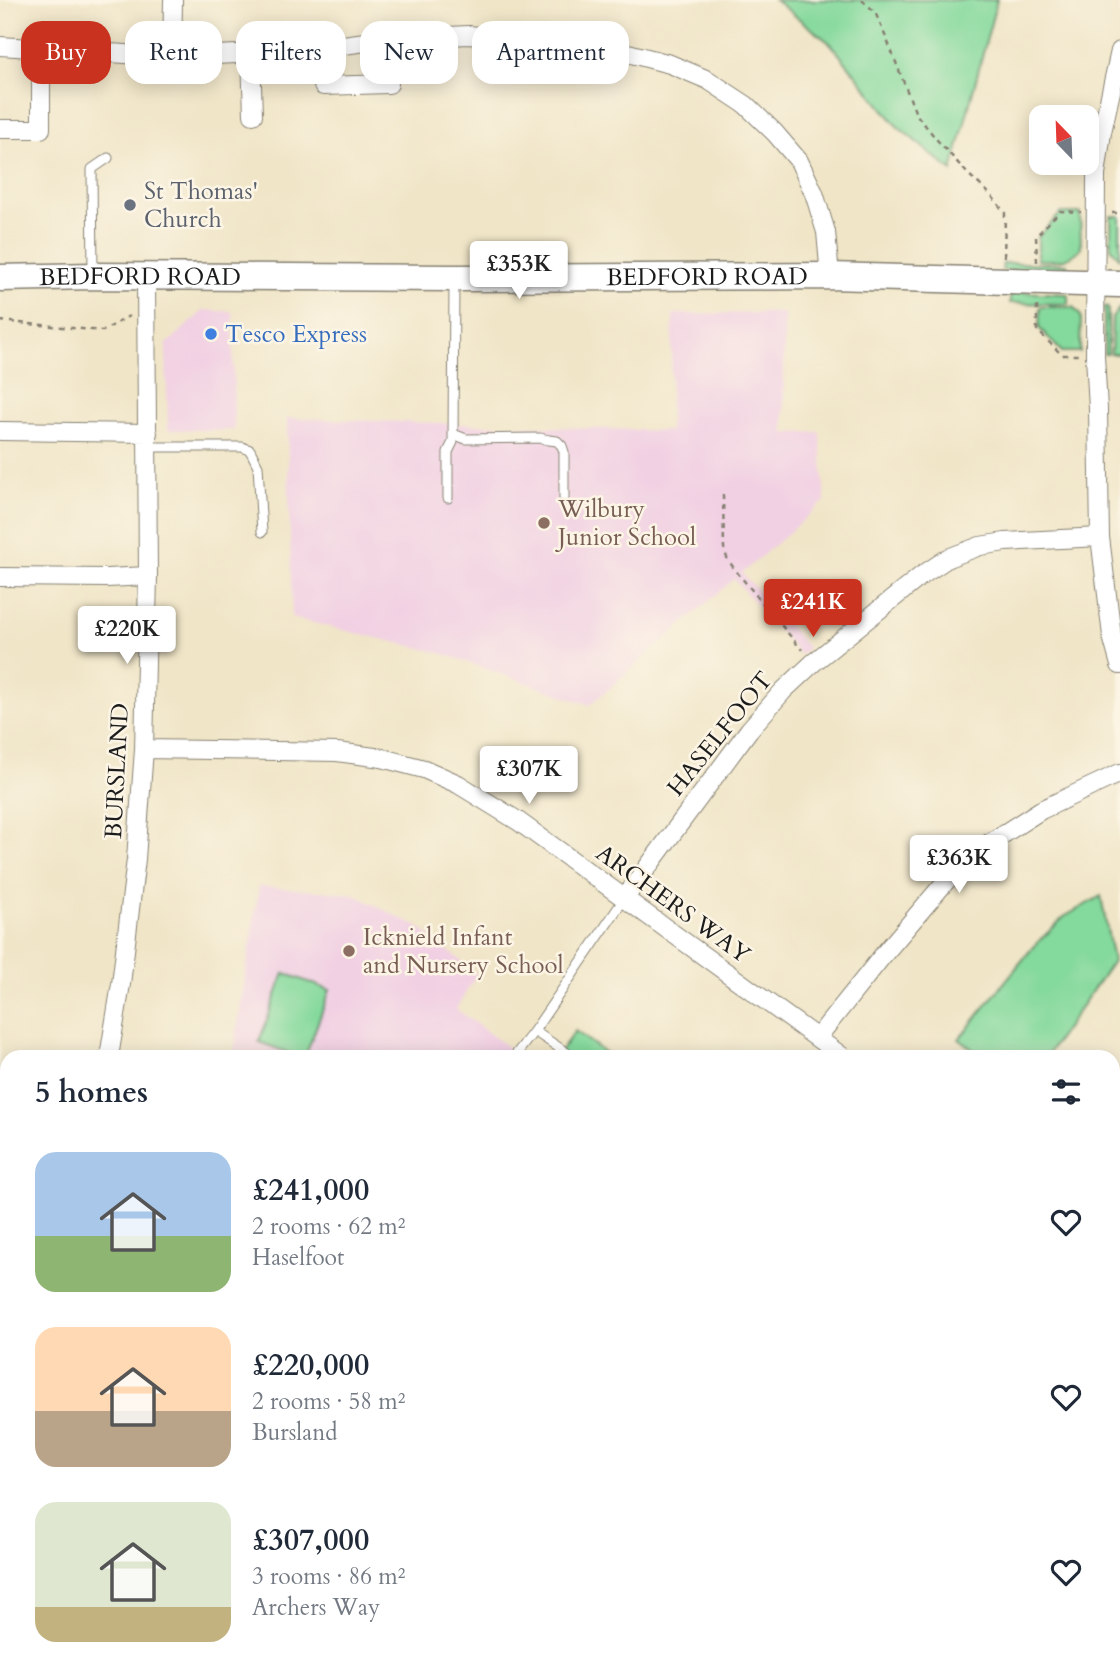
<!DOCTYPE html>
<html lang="en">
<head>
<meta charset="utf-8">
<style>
	:root { --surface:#fff; --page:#f6f6f7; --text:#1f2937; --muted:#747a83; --accent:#c8321e }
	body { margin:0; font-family:Cardo,serif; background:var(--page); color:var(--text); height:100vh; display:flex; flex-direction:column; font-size:26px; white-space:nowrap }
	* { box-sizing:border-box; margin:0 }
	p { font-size:23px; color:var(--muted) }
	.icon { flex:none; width:38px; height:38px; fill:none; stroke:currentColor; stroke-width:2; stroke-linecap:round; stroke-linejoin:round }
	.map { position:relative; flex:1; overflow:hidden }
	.drawer { position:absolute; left:0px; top:1050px; width:1120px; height:623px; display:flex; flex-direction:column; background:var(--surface); border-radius:21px 21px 0 0; box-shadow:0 4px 18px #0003 }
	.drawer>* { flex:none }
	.top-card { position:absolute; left:21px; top:21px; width:700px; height:63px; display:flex; gap:14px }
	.needle { width:46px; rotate:337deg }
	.fabs { position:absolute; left:1029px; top:105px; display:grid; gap:14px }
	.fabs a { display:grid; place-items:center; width:70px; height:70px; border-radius:14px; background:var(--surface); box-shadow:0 4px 18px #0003; font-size:35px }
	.price { position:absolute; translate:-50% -60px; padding:0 16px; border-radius:7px; background:#fff; color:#222; font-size:23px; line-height:46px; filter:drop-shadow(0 2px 4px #0008) }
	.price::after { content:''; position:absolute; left:50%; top:42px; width:21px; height:16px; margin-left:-10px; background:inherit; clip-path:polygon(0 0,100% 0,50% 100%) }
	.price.active { background:var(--accent); color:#fff }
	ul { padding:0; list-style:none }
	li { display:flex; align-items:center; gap:21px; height:175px; padding:0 35px }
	li span { display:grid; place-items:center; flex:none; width:196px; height:140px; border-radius:21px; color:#555 }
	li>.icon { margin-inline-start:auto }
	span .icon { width:84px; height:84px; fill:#fffc; stroke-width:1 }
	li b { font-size:30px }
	h2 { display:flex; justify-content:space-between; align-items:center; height:84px; padding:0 35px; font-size:30px }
	.pill { padding:0 24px; border-radius:21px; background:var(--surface); box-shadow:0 4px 18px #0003; font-size:24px; line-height:63px }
	.pill.active { background:var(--accent); color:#fff }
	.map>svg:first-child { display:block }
	.built { fill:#f1d0e3 }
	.green { fill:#84d99c; stroke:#507a5c; stroke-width:2 }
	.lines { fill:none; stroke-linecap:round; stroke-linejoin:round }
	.lane-casing { stroke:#868072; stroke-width:11 }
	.street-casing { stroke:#868072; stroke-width:20 }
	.secondary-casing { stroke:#868072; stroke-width:29 }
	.path { stroke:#868072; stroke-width:2.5; stroke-dasharray:5 5; stroke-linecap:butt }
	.lane { stroke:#fff; stroke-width:9 }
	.street { stroke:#fff; stroke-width:18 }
	.secondary { stroke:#fff; stroke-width:26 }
	.worship-dot { fill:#6b7280; stroke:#fcf5e5; stroke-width:2.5 }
	.shop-dot { fill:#3f7fe0; stroke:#fcf5e5; stroke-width:2.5 }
	.education-dot { fill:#8d6e63; stroke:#fcf5e5; stroke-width:2.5 }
	.labels { text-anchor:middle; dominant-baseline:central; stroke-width:5; stroke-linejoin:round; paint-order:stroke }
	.worship-label { font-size:24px; fill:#5b616d; stroke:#fcf5e5; text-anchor:start }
	.street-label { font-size:24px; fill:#1c1c1c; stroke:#fcf5e5 }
	.shop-label { font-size:24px; fill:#366cbe; stroke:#fcf5e5; text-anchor:start }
	.education-label { font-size:24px; fill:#785e54; stroke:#fcf5e5; text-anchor:start }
</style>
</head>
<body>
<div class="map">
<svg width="1120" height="1673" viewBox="0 0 1120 1673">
	<rect width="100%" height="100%" fill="#fcf5e5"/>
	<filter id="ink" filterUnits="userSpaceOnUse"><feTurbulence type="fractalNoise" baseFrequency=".0143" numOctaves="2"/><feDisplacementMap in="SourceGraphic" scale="14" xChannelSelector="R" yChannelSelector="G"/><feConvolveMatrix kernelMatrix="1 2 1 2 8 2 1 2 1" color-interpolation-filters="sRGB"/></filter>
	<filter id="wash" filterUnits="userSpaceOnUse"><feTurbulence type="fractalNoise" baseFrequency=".00686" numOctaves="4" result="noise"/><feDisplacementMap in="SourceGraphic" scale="28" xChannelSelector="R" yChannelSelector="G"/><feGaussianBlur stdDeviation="1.57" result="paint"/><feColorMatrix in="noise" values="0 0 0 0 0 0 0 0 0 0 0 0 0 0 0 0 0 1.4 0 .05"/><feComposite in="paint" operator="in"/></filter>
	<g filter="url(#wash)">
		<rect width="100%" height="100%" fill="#f0e5c7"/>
		<path class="built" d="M 204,310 L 233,312 L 234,430 L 168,430 L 166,345 Z
			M 784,313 L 784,433 L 820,432 L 825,501 L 742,573 L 808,648 L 800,655 L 734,579 L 590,705 L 441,653 L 292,618 L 287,418 L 669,431 L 673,314 Z
			M 259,886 L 353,894 L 420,928 L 477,974 L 456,1009 L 521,1057 L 233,1057 Z"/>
		<path class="green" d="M 775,0 L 997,0 L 952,171 L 897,126 L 831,44 Z
			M 1061,213 L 1080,213 L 1081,248 C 1067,263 1057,260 1038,260 L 1038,237 Z
			M 1111,216 L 1120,216 L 1120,258 L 1111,248 Z
			M 1003,263 L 1067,264 L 1067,272 L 1002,270 Z
			M 1015,292 L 1068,294 L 1068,304 L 1010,303 L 1010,297 Z
			M 1040,307 L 1073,307 L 1081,316 L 1080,352 L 1062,352 L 1039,328 Z
			M 1104,307 L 1108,308 L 1108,354 L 1104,354 Z
			M 1120,307 L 1120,354 L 1111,354 L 1112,318 Z
			M 1101,896 L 1113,961 L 1046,1057 L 983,1057 L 959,1039 L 1033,947 L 1064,917 Z
			M 284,973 L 330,990 L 305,1057 L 300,1057 L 259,1042 Z
			M 575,1031 L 611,1057 L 556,1057 Z"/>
	</g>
	<g filter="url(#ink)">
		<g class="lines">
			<defs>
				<path id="lane" d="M 93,274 L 92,169 L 108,158
					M 453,434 L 466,439 L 540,438 L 549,440 L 557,441 L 562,446 L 564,452 L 564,498
					M 148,447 L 242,447 L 250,450 L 258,466 L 262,532
					M 448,498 L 448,452 L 453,442 L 454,280
					M 534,1031 L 573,1057
					M 514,1057 L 534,1031 L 624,899
					M 1041,1673 L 1046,1666"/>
				<path id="street" d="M 0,46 L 172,57 L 300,51 L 387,39 L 469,35 L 624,52 L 670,64 L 708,80 L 746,105 L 775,133 L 799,161 L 814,193 L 826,232 L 830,276
					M 1120,51 L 1102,132 L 1096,175 L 1095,355 L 1098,409 L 1100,537 L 1112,636 L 1120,665
					M 251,55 L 253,115
					M 172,57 L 173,0
					M 323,86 L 389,84 L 387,39
					M 0,129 L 41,129 L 41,49
					M 0,431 L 148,433
					M 0,577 L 107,578 L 148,576
					M 144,749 L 337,752 L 382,758 L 424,769 L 458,784 L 518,821 L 843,1057
					M 624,899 L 749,730 L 783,691 L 813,663 L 921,576 L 948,558 L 980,546 L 1005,542 L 1100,537
					M 817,1038 L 884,954 L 952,874 L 988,844 L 1041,810 L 1120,773
					M 109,1057 L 121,984 L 136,859 L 144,749 L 148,576 L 146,276
					M 1113,1281 L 1120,1286
					M 1113,1500 L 1120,1499
					M 1113,1587 L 1114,1585
					M 116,1666 L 118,1673
					M 469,1666 L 474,1673
					M 913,1673 L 917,1666"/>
				<g id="secondary">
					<path id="s1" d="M 0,278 L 93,276 L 454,278 L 830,276 L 1120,284"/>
					<path d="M 1113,1164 L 1120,1156"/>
					<path d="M 590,1673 L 600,1666"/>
				</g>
			</defs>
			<use href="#lane" class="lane-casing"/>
			<use href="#street" class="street-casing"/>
			<use href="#secondary" class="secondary-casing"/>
			<path class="path" d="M 862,0 L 875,12 L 890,47 L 916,114 L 938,141 L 968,174 L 991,195 L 1005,213 L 1004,260
				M 1112,213 L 1120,213
				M 1037,262 L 1036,236 L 1060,211 L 1081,212
				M 1037,306 L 1037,330 L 1062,355 L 1079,355
				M 0,321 L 103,331 L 129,316
				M 723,495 L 724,548 L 727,558 L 735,570 L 802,650"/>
			<use href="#lane" class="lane"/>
			<use href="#street" class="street"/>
			<use href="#secondary" class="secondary"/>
		</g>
	</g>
	<circle class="worship-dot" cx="130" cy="205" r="7"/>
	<circle class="shop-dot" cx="211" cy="334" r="7"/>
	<g class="education-dot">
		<circle cx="544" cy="523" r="7"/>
		<circle cx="349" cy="951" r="7"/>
	</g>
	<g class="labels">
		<g class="worship-label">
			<text x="144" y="191">St Thomas'<tspan x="144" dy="28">Church</tspan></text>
		</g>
		<g class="street-label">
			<text stroke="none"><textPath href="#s1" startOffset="140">BEDFORD ROAD</textPath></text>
			<text stroke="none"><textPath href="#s1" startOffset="707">BEDFORD ROAD</textPath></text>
			<text transform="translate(720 734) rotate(-51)">HASELFOOT</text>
			<text transform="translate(117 771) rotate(-87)">BURSLAND</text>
			<text transform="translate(673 904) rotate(36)">ARCHERS WAY</text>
		</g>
		<g class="shop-label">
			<text x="225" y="334">Tesco Express</text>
		</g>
		<g class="education-label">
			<text x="558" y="509">Wilbury<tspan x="558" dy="28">Junior School</tspan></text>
			<text x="363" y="937">Icknield Infant<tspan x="363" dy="28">and Nursery School</tspan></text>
		</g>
	</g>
</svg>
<div class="fabs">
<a><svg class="needle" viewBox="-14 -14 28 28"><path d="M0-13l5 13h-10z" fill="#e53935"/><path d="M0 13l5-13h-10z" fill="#747a83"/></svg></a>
</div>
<b class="price" style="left:519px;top:301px">£353K</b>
<b class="price active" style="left:813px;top:639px">£241K</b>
<b class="price" style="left:127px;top:666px">£220K</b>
<b class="price" style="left:529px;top:806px">£307K</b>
<b class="price" style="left:959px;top:895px">£363K</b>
<div class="top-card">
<a class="pill active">Buy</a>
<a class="pill">Rent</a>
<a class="pill">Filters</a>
<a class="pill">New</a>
<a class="pill">Apartment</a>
</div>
<section class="drawer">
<h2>5 homes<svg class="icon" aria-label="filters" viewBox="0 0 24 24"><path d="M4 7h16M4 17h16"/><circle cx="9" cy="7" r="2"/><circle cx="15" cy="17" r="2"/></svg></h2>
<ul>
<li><span style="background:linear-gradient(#a9c7e8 60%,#8fb573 0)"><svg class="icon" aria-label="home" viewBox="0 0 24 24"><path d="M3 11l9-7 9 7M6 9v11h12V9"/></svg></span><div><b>£241,000</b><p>2 rooms · 62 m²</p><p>Haselfoot</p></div><svg class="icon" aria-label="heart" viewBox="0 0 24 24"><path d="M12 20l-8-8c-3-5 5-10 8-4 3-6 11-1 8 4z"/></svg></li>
<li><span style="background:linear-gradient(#ffd9b3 60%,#b9a48a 0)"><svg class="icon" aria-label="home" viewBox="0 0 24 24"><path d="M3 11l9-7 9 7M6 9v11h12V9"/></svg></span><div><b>£220,000</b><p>2 rooms · 58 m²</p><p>Bursland</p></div><svg class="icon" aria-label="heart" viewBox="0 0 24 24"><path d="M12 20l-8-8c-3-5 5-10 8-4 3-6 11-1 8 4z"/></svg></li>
<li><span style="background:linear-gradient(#dfe7d0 75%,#c2b280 0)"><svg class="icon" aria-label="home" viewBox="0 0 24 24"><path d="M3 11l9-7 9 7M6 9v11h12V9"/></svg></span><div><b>£307,000</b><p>3 rooms · 86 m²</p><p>Archers Way</p></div><svg class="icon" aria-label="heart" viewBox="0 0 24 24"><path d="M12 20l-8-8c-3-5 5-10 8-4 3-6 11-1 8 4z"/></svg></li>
</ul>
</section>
</div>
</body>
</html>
